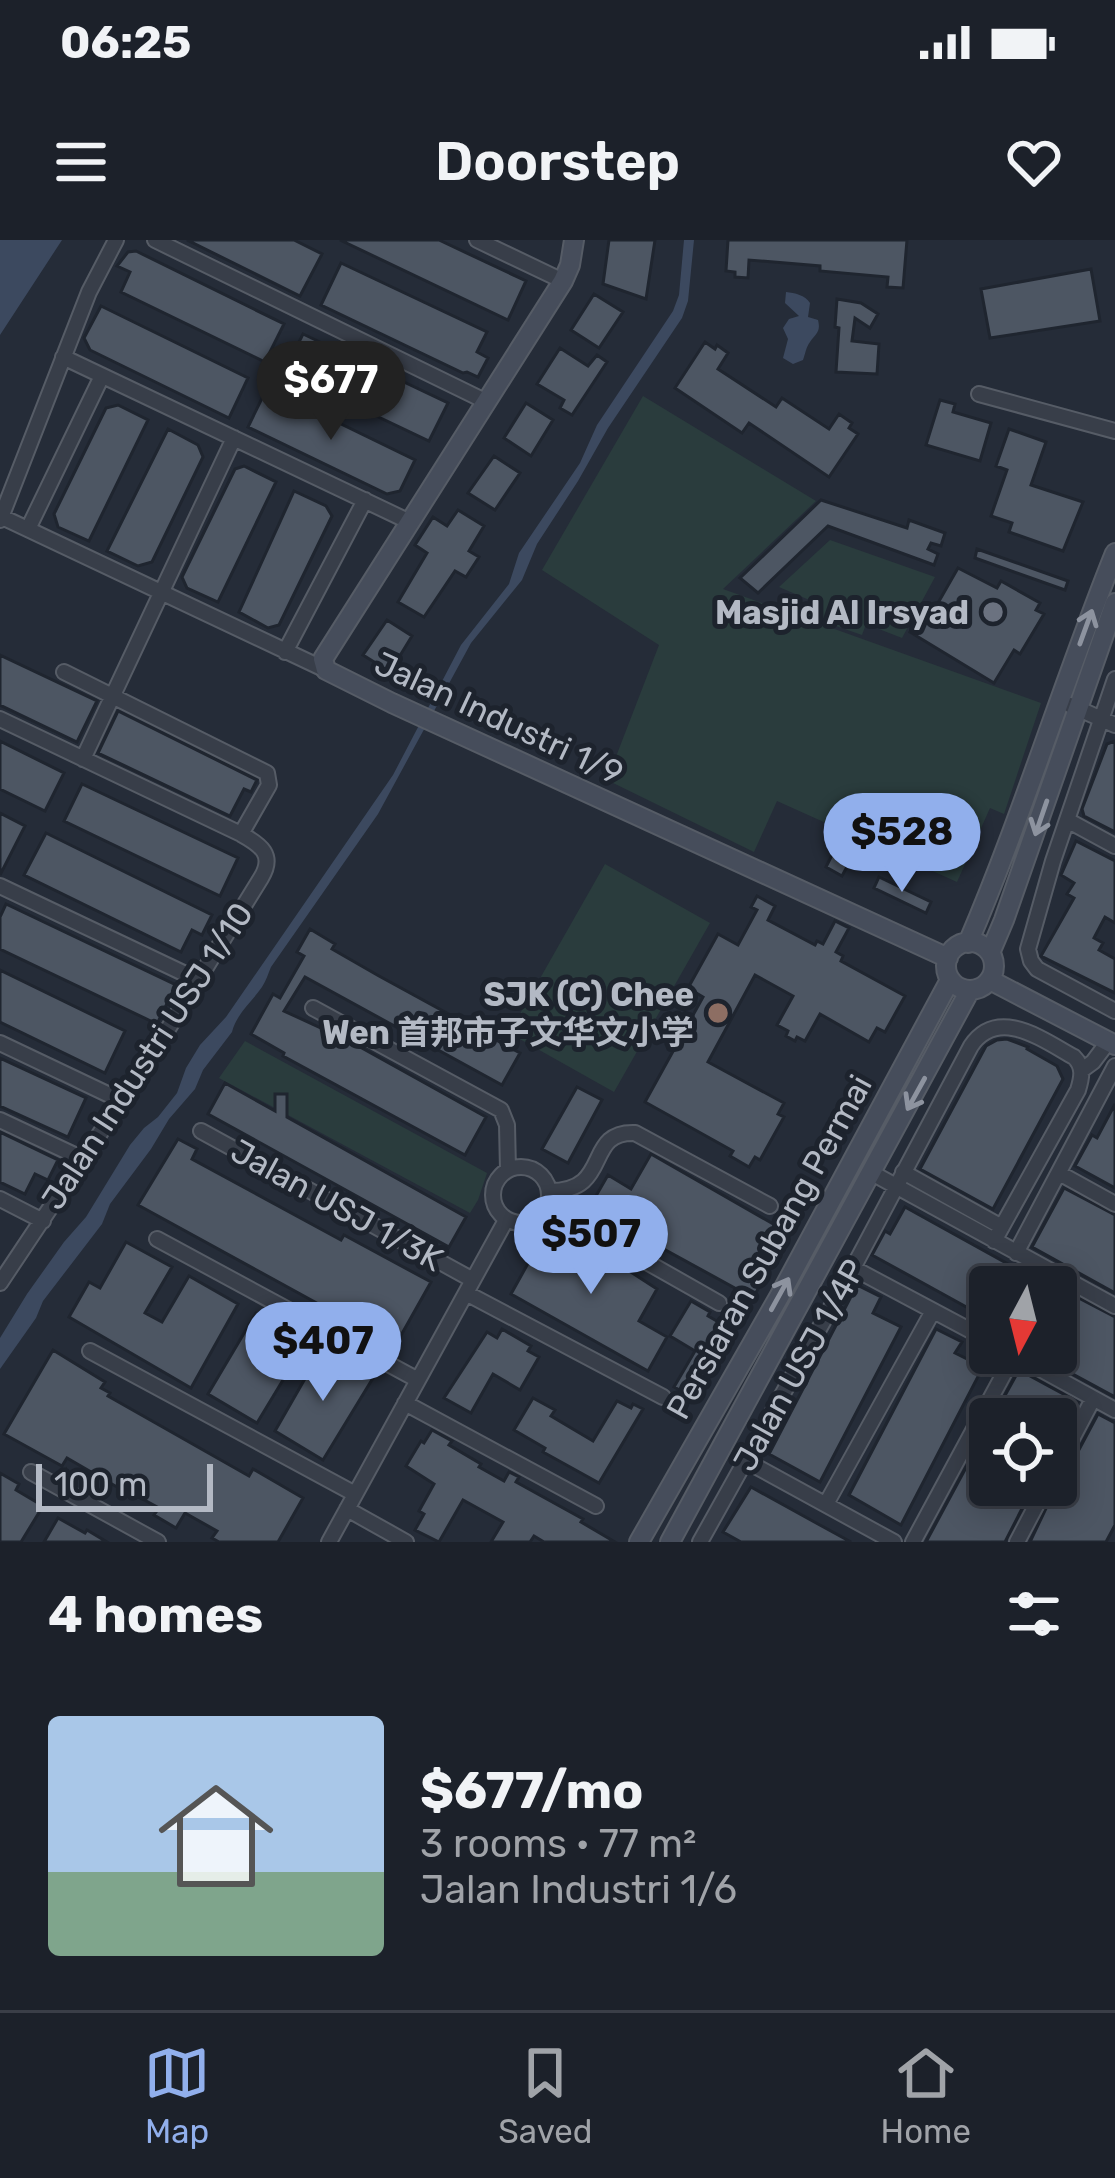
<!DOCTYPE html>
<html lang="en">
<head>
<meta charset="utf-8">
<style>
	:root { --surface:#1c212a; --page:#292e36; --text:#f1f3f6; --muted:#a0a3a8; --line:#3a3e47; --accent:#91afec }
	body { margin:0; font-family:Rubik,"Noto Sans SC",sans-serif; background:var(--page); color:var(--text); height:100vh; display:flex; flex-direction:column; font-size:45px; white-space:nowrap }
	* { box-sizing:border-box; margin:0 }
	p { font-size:39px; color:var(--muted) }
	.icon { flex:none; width:66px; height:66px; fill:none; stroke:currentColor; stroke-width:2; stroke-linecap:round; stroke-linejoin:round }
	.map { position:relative; height:1302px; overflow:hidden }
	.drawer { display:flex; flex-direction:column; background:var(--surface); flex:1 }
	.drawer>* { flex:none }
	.needle { width:78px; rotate:187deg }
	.fabs { position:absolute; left:969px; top:1026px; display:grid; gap:24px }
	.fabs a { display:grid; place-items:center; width:108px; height:108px; border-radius:12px; background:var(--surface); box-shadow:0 6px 30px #0003,0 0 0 3px var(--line); font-size:60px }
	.scale { position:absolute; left:36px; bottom:30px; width:177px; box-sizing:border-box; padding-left:12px; border:6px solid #b3b9c4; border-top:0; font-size:33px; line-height:42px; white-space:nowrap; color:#b3b9c4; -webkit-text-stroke:9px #1d232d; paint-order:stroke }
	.price { position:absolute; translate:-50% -102px; padding:0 27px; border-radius:42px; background:var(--accent); color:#111; font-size:39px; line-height:78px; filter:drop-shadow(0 3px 6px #0008) }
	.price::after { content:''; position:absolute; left:50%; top:72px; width:36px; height:27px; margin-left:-18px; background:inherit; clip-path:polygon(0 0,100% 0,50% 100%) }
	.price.selected { background:#222; color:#fff }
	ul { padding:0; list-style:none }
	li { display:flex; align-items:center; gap:36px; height:300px; padding:0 48px }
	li+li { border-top:3px solid var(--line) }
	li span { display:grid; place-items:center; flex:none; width:336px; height:240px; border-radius:12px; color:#555 }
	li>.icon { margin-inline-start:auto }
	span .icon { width:144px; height:144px; fill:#fffc; stroke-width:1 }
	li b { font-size:51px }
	h2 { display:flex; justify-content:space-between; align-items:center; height:144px; padding:0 48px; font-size:51px }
	.status { display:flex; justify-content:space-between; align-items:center; height:84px; padding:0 60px; background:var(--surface); direction:ltr }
	.status svg { height:33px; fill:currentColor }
	header { display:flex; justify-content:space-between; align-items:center; height:156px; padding:0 48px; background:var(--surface); font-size:54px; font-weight:600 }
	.menu { display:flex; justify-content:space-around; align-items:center; height:168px; border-top:3px solid var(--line); background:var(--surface); font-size:33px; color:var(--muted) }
	.menu a { display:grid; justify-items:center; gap:6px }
	.menu .selected { color:var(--accent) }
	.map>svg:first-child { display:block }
	.green { fill:#2a3c3d }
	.water { fill:#3c495f }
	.building { fill:#4d5663; stroke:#1f252f; stroke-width:3 }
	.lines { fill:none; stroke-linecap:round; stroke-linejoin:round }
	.street-casing { stroke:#565c66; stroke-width:18 }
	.secondary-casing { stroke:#565c66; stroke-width:22 }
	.street { stroke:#383e49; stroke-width:14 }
	.secondary { stroke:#464d5b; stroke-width:18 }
	.oneway { stroke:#8d939f }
	.worship-dot { fill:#6b7280; stroke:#1d232d; stroke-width:4.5 }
	.education-dot { fill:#8d6e63; stroke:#1d232d; stroke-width:4.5 }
	.labels { text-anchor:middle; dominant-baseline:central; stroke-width:10; stroke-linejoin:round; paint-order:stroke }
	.poi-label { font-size:33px; font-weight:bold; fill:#b3b9c4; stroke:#1d232d; text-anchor:end }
	.street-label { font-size:33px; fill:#b3b9c4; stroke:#1d232d }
</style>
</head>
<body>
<div class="status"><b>06:25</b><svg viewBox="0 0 49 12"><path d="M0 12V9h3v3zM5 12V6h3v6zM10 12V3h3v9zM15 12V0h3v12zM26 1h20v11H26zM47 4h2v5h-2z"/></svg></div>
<header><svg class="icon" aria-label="menu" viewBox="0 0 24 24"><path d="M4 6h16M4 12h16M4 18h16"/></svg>Doorstep<svg class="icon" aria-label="heart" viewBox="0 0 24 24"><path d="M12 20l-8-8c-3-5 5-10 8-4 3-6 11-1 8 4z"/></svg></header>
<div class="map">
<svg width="1115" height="1302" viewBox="0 0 1115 1302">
	<rect width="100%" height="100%" fill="#252c38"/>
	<path class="green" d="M 643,156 L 816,261 L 723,349 L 1041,463 L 1004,574 L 990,568 L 957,642 L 777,561 L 754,612 L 607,540 L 659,405 L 542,330 Z
		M 830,300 L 935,337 L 902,398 L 866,384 L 862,395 L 807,376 L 814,362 L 779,347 Z
		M 605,624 L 710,683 L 614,852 L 509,793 Z
		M 245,801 L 487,933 L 478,960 L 470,973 L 219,838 Z"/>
	<path class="water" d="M 0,0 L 62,0 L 0,95 Z
		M 684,0 L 694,0 L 688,61 L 682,78 L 608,188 L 578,241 L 537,304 L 522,340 L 471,403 L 378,574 L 271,727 C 268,734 266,741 262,747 C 251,763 237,773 232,792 L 203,830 L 195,849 L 169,879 L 151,909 L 110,964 L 102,984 L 43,1061 L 36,1078 L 0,1129 L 0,1098 L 27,1054 L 64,1002 L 86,977 L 130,905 L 144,888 L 158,877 L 177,853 L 186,828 L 200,805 L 226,777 L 393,535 L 461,405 L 509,344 L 519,313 L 580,223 L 597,185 L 673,71 L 679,55 Z
		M 786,52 C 795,53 805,55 810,63 L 808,77 L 818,80 C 821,92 816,93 810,102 C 806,107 805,115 803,120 L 793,124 L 783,118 L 788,99 L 783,88 L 789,79 L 799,76 L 785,63 Z"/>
	<path class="building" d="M 187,0 L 294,0 L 322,14 L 300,56 Z
		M 340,0 L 439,0 L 526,41 L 508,80 Z
		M 609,0 L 655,0 L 646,59 L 603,44 Z
		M 728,0 L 907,0 L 903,48 L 887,47 L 888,37 L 820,31 L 820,26 L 749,20 L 748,38 L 735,37 L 735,32 L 726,31 Z
		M 136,11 L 284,84 L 265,122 L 121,52 L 130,32 L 117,26 L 128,12 Z
		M 341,23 L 487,92 L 477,112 L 488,118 L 478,137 L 467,132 L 463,133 L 321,65 Z
		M 1091,29 L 1100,81 L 990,98 L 981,49 Z
		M 594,54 L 623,72 L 599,108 L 571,90 Z
		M 837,59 L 861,63 L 878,74 L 870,88 L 855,78 L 852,101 L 879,104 L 877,134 L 836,132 L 839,88 L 835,87 Z
		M 101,66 L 248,138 L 229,178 L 90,110 L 84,98 Z
		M 303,94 L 448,163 L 429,201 L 284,132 Z
		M 705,102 L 715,109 L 717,105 L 728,113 L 718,129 L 776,167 L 782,158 L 829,189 L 839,174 L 852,183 L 849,188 L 858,194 L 829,237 L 749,183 L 742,193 L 675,148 Z
		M 560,108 L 588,126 L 597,115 L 607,122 L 572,175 L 560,168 L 564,160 L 537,144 Z
		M 267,148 L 415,220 L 400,251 L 387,254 L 248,187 Z
		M 940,160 L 955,164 L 953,172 L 991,183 L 980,221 L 926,205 Z
		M 526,163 L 553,180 L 531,216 L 504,198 Z
		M 118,165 L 148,180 L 89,301 L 58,287 L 54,274 L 106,168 Z
		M 168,189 L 198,205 L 203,217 L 152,322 L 138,326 L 107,311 Z
		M 1009,189 L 1046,202 L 1031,245 L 1083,262 L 1063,311 L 1009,292 L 1012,283 L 991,276 L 1007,230 L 996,226 Z
		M 494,216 L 520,233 L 495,270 L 468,253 Z
		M 244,226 L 276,242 L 218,362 L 187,348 L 182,337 L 235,229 Z
		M 294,251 L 326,266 L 332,276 L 279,385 L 268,388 L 239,372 Z
		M 821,260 L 907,288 L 909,280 L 945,293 L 941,306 L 931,303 L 928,309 L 938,314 L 934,325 L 828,286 L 758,353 L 740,338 Z
		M 458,270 L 484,286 L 469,311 L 479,317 L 466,337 L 455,331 L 424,377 L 398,362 L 427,313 L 415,305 L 433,277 L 447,286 Z
		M 977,309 L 1068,341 L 1065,350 L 975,318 Z
		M 958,328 L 997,348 L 1001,341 L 1040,363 L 1036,370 L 1044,374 L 1020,414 L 1014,410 L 994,443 L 910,392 L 922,372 L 930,377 Z
		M 387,380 L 412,396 L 390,432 L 363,415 Z
		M 0,415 L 97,461 L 77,502 L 0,465 Z
		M 118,471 L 257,540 L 251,552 L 244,549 L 230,576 L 98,513 Z
		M 0,501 L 64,533 L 45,571 L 0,549 Z
		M 1115,501 L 1115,592 L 1084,576 L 1082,569 L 1107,504 Z
		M 82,544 L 238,618 L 220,656 L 64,581 Z
		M 0,573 L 25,586 L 0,635 Z
		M 46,593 L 212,675 L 202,695 L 192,690 L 181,712 L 24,635 Z
		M 1076,601 L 1115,621 L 1115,683 L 1105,677 L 1094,698 L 1103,703 L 1099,710 L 1115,719 L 1115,753 L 1041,716 L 1074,658 L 1067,654 L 1074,643 L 1061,635 Z
		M 838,603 L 855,612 L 842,636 L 826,627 Z
		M 879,637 L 931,662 L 926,673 L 874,648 Z
		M 757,656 L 775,666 L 768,680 L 815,705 L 817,701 L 823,704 L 835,681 L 849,688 L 836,712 L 843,716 L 841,721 L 905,756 L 885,792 L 877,788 L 869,802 L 820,774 L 805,801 L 797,797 L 795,801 L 786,796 L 788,791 L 777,785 L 793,756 L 755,735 L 708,822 L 784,863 L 778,874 L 784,877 L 760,920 L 755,917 L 749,927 L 730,916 L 733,911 L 645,862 L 703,757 L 688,748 L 718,694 L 738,705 L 757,670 L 751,667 Z
		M 6,664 L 176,745 L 157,784 L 0,709 L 0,677 Z
		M 310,689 L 335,704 L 332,709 L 379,736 L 520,813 L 502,845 L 305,737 L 284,771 L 351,802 L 486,877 L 465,915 L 283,816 L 284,813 L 251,794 L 273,754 L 280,758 L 304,716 L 297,712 Z
		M 0,730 L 125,791 L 105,833 L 0,782 Z
		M 1007,799 L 1028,807 L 1027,809 L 1057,826 L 1063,839 L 993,969 L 920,929 L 986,806 L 997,800 Z
		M 0,818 L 86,858 L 68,897 L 0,866 Z
		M 225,843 L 275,871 L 275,854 L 287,854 L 287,877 L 466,977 L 449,1007 L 208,874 Z
		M 577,847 L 602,860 L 568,923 L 542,909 Z
		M 1115,864 L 1115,948 L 1075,926 L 1092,895 L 1097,898 Z
		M 0,892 L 58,920 L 48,940 L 35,934 L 25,954 L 0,942 Z
		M 178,899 L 197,909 L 192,919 L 341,1000 L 344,995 L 431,1042 L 395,1106 L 138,965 Z
		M 651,914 L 789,993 L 753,1058 L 589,968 L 608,935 L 631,949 Z
		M 1064,948 L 1115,975 L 1115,1053 L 1032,1007 Z
		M 905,967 L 1048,1046 L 1050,1043 L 1115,1077 L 1115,1157 L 1034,1113 L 1056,1113 L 1056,1047 L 990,1047 L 990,1080 L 872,1015 L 885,991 L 890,994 Z
		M 551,982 L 590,1010 L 619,1027 L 620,1025 L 657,1049 L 639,1081 L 667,1097 L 648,1131 L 511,1054 Z
		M 126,1002 L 172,1027 L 145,1073 L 162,1082 L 189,1036 L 238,1064 L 191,1148 L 69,1077 L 89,1042 L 100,1048 Z
		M 857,1045 L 881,1057 L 873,1073 L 901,1087 L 820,1242 L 769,1214 Z
		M 691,1061 L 710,1072 L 708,1076 L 734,1091 L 693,1157 L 674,1147 L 695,1111 L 670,1096 Z
		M 256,1073 L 306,1102 L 257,1183 L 208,1154 Z
		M 502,1089 L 531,1106 L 528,1111 L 539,1117 L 520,1150 L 493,1134 L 471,1173 L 444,1158 L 487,1092 L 497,1098 Z
		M 936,1089 L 962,1102 L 955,1113 L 983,1127 L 901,1285 L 849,1255 Z
		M 322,1109 L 373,1138 L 323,1220 L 275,1191 Z
		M 53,1110 L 105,1142 L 101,1148 L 110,1153 L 108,1156 L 249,1236 L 253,1229 L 303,1258 L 278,1302 L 219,1302 L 212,1298 L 217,1291 L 185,1273 L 176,1288 L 154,1275 L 159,1268 L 137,1256 L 136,1258 L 67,1218 L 62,1226 L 4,1194 Z
		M 1019,1130 L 1078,1162 L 1056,1204 L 1056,1179 L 992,1179 Z
		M 533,1158 L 555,1170 L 551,1176 L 593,1201 L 617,1161 L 631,1168 L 633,1164 L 643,1169 L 599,1243 L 543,1212 L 545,1208 L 514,1190 Z
		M 1098,1174 L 1115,1183 L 1115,1285 L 1106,1302 L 1030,1302 L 1060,1239 L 1066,1234 Z
		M 990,1183 L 990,1245 L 1034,1245 L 1005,1302 L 926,1302 Z
		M 432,1190 L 452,1201 L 449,1205 L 481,1224 L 479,1227 L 504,1241 L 509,1232 L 519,1237 L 516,1242 L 583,1279 L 581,1282 L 615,1302 L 544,1302 L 534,1296 L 530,1302 L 491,1302 L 503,1282 L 463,1260 L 439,1302 L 415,1290 L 424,1274 L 419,1271 L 434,1244 L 406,1226 L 421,1201 L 424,1203 Z
		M 0,1233 L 19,1244 L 16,1250 L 43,1266 L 21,1302 L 0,1302 Z
		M 751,1247 L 818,1284 L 851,1302 L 741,1302 L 723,1292 Z
		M 58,1278 L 85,1293 L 87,1290 L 107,1302 L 44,1302 Z"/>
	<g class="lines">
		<defs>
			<path id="street" d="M 155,0 L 487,162
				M 477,0 L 563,41
				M 63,117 L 410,282
				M 979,154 L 1115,191
				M 2,277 L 326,430
				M 0,280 L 89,52 L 116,0
				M 28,289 L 102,136
				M 285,412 L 365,260
				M 64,432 L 267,533 L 269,545 L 241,594
				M 1115,439 L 1053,621 L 1028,709 L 1031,721 L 1037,729 L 1115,771
				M 1070,465 L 1115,485
				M 0,479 L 241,594 C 261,605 275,615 261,638 L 147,823 L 0,1043
				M 83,519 L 234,198
				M 1067,580 L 1115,606
				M 0,646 L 198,740
				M 313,768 L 501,870 L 507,885 L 508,930
				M 0,803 L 122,861
				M 1082,830 L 1093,822 L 1108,802
				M 0,880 L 83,919
				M 201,891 L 473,1040
				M493 955a28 28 0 1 1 56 0a28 28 0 1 1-56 0Z
				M 903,932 L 1002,987
				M 872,933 L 1115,1066
				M 1059,933 L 1115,964
				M 550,951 C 613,951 583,891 635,893 L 770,966
				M 0,959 L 43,981
				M 548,966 L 719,1063
				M 157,999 L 418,1140
				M 1016,1013 L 1115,826
				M 853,1028 L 990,1101
				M 466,1053 L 663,1157
				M 90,1111 L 355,1254
				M 1011,1113 L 1115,1170
				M 405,1163 L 596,1266
				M 746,1221 L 894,1302
				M 1056,1229 L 1093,1159
				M 31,1232 L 158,1302
				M 826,1264 L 933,1071
				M 347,1269 L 406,1302
				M 329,1302 L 506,980
				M 700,1302 L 853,1028 L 971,806 C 998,766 1043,800 1074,817 C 1084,827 1082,837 1078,850 L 994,1001
				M 913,1302 L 1014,1115
				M 1017,1302 L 1047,1245"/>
			<path id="secondary" d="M 574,0 L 570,25 L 563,41 L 323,419 L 326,430 L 392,463 L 948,718
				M946 726a24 24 0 1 1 48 0a24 24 0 1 1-48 0Z
				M 968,703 C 1023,575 1063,442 1115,313
				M 990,713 L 1004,680 L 1115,363
				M 990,740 L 1115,805
				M 639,1302 L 779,1057 L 950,740
				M 670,1302 L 970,750"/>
		</defs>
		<use href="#street" class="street-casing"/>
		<use href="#secondary" class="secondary-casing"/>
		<use href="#street" class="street"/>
		<use href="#secondary" class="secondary"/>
	</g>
	<defs><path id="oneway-shaft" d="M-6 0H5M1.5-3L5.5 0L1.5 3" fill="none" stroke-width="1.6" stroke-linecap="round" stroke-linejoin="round" transform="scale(3)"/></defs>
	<g class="oneway">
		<use href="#oneway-shaft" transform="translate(1086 387) rotate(-70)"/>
		<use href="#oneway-shaft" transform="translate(1041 578) rotate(109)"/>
		<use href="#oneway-shaft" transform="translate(916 854) rotate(119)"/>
		<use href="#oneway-shaft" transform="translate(780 1054) rotate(-61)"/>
	</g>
	<circle class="worship-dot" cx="993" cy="372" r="12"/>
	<circle class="education-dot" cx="718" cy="773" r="12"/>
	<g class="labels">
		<g class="poi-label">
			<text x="969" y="372">Masjid Al Irsyad</text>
			<text x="694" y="754">SJK (C) Chee<tspan x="694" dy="38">Wen 首邦市子文华文小学</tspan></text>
		</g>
		<g class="street-label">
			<text transform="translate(499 478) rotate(25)">Jalan Industri 1/9</text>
			<text transform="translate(147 816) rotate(-57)">Jalan Industri USJ 1/10</text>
			<text transform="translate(337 965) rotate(29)">Jalan USJ 1/3K</text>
			<text transform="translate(769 1007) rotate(-61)">Persiaran Subang Permai</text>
			<text transform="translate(799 1125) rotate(-61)">Jalan USJ 1/4P</text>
		</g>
	</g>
</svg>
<div class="fabs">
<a><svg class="needle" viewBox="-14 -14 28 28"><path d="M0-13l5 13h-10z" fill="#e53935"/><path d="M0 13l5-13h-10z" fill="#a0a3a8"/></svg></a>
<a><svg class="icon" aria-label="locate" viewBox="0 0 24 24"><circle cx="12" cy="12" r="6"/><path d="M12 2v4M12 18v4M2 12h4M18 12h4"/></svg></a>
</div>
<div class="scale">100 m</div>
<b class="price selected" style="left:331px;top:203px">$677</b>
<b class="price" style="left:902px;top:655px">$528</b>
<b class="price" style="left:591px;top:1057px">$507</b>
<b class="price" style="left:323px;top:1164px">$407</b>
</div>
<section class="drawer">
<h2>4 homes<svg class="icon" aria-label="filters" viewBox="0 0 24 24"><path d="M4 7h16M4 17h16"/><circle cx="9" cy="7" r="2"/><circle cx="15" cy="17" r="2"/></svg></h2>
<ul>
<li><span style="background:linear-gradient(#a9c7e8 65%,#7fa58c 0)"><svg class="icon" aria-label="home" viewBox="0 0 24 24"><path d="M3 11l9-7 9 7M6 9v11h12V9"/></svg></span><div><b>$677/mo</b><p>3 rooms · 77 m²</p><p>Jalan Industri 1/6</p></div></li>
</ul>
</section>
<nav class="menu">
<a class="selected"><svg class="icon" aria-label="map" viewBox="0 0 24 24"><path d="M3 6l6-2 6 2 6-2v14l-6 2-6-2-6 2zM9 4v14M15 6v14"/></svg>Map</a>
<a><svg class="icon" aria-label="saved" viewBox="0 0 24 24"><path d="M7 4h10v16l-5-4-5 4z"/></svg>Saved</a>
<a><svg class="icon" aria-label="home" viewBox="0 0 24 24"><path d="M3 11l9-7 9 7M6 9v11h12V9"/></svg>Home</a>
</nav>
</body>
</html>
